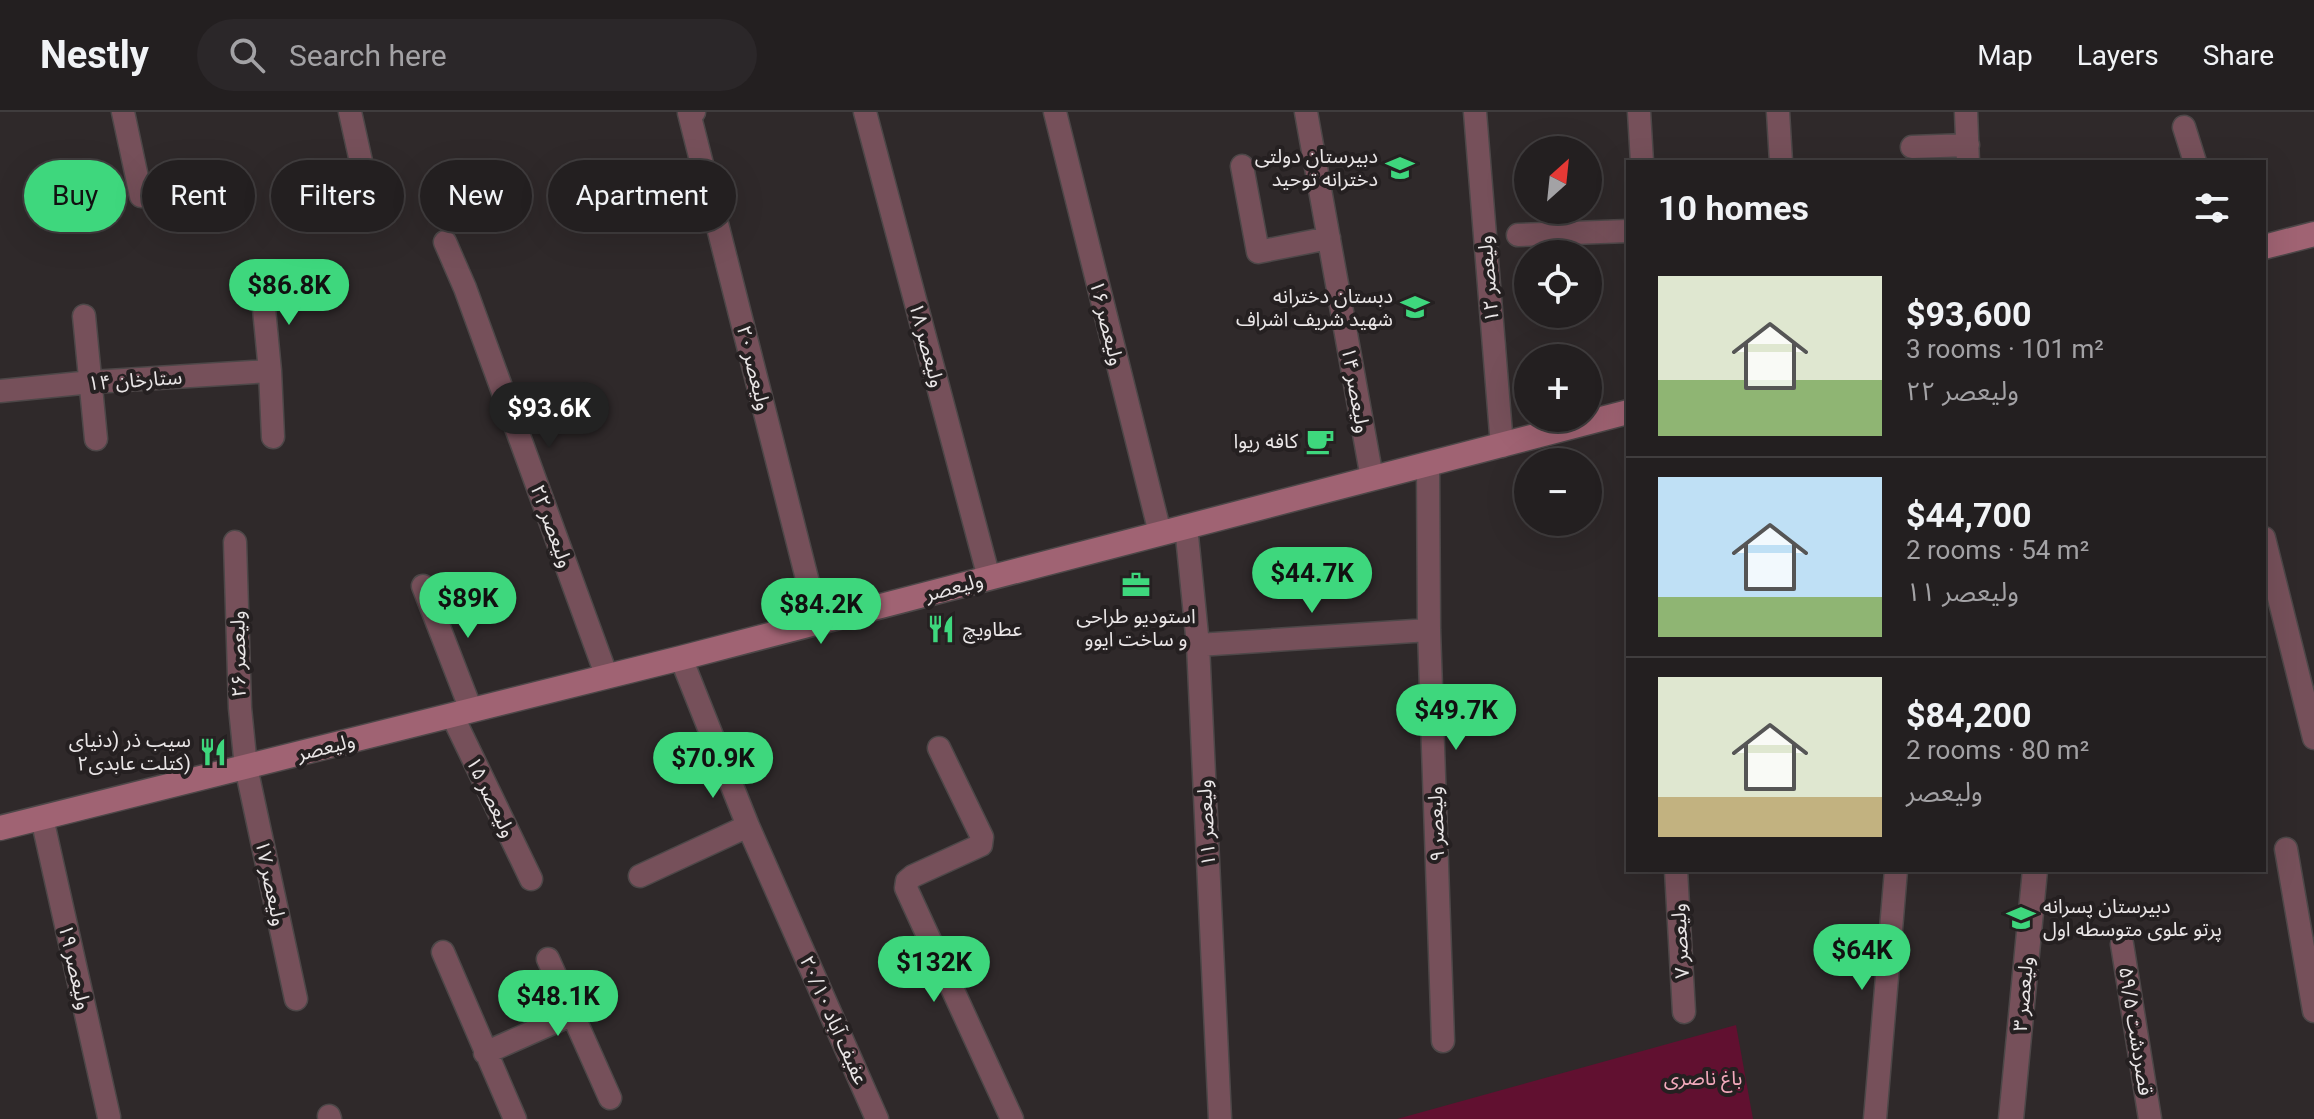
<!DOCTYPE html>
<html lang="en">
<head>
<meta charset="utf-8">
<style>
	:root { --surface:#231f20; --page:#2b2729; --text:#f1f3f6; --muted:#a3a2a5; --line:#403d3e; --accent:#3ed77d }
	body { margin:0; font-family:Roboto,"Noto Sans Arabic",sans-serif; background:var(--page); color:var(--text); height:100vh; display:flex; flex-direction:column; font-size:30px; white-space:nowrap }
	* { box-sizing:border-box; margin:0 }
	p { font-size:26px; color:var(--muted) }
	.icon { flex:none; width:44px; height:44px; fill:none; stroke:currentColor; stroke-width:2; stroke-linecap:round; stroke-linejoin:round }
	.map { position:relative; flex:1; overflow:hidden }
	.sheet { position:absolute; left:1626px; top:48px; width:640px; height:712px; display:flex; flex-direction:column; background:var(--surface); border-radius:0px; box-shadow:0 8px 32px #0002,0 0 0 2px var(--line) }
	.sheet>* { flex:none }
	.guide { position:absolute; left:24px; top:48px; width:760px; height:72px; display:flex; gap:16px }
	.needle { width:52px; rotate:27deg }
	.fabs { position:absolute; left:1514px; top:24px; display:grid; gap:16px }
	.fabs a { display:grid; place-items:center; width:88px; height:88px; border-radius:50%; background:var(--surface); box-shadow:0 8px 32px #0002,0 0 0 2px var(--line); font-size:40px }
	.price { position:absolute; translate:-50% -68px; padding:0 18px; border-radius:28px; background:var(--accent); color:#111; font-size:26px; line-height:52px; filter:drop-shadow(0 2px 4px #0008) }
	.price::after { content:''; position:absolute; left:50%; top:48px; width:24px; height:18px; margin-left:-12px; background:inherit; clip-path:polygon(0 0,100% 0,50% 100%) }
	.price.current { background:#222; color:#fff }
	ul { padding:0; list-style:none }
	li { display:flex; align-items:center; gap:24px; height:200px; padding:0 32px }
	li+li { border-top:2px solid var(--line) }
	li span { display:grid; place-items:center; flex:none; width:224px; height:160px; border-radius:0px; color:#555 }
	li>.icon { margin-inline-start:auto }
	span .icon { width:96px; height:96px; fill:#fffc; stroke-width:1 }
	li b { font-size:34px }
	h2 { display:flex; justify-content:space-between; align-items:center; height:96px; padding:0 32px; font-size:34px }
	.tag { padding:0 28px; border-radius:36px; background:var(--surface); box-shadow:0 8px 32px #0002,0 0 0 2px var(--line); font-size:28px; line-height:72px }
	.tag.current { background:var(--accent); color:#111 }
	header { display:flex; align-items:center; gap:48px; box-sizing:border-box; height:112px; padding:0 40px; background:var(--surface); border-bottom:2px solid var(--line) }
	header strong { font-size:38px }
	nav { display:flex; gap:44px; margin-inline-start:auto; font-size:28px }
	.search { width:560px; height:72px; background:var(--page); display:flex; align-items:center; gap:20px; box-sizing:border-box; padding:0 28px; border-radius:44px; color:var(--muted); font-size:30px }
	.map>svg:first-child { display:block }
	.green { fill:#611030 }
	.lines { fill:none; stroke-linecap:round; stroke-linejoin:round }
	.minor-casing { stroke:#4d4748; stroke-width:25 }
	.tertiary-casing { stroke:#4d4748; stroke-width:27 }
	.secondary-casing { stroke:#4d4748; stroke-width:27 }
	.minor { stroke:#76505a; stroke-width:22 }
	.tertiary { stroke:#76505a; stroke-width:24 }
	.secondary { stroke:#a06373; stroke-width:24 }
	.labels { text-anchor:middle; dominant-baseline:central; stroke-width:8; stroke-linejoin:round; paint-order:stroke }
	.poi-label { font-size:20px; fill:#eae6e7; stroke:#252021; text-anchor:end }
	.street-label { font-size:20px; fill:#eae6e7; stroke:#252021 }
	.park-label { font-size:20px; fill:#f3a9bc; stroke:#252021 }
</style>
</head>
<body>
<header>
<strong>Nestly</strong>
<div class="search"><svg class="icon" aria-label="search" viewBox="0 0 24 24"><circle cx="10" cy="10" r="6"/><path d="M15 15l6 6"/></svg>Search here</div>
<nav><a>Map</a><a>Layers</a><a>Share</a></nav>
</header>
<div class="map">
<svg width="2314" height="1007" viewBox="0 0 2314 1007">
	<rect width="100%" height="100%" fill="#2f292a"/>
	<path class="green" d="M 1736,913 L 1753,1007 L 1397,1007 Z"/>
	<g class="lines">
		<defs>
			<path id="minor" d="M 123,0 L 141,84
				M 350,0 L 364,63
				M 694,0 L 689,1 L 818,510
				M 865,0 L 989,466
				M 1055,0 L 1160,421
				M 1306,0 L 1372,366
				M 1475,0 L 1502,334
				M 1639,0 L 1642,50
				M 1778,0 L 1781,50
				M 1966,0 L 1968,50
				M 2184,15 L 2195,50
				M 1912,35 L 1968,33
				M 1242,54 L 1258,140 L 1329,126
				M 1518,123 L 1628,119
				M 445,130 L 465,176 L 607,565
				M 262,176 L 270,259 L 273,325
				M 84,204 L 96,327
				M 0,279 L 92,270 L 270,259
				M 1428,352 L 1429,518 L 1443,929
				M 1186,414 L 1198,533 L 1220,1007
				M 2264,426 L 2314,626
				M 235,430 L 240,596 L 246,655 L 296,887
				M 423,474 L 471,598
				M 1198,533 L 1429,518
				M 681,546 L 748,714 L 877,1007
				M 452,603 L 531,767
				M 939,636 L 982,725 L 981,733 L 913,764 L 907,769 L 906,776 L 1012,1007
				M 42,706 L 109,1005
				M 2286,737 L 2314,899
				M 1676,758 L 1684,900
				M 640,764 L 748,714
				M 2122,832 L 2150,1007
				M 443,840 L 515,1007
				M 548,847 L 610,986
				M 485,941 L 573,902
				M 329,1004 L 330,1007
				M 1875,1007 L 1896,758"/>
			<path id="tertiary" d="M 2011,1007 L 2035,758"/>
			<path id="secondary" d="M 2264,135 L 2314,122
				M 0,716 L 681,546 L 1628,300"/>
		</defs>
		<use href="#minor" class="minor-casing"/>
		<use href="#tertiary" class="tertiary-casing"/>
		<use href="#secondary" class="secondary-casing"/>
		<use href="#minor" class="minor"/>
		<use href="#tertiary" class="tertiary"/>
		<use href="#secondary" class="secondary"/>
	</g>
	<defs>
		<symbol id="school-bare" viewBox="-9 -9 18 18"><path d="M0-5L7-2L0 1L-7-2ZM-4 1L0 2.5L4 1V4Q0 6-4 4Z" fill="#3ed77d" stroke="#252021" stroke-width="2.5" paint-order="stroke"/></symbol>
		<symbol id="cafe-bare" viewBox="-9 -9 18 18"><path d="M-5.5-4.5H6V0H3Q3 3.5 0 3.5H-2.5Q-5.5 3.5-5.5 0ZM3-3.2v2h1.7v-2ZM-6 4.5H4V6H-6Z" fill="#3ed77d" stroke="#252021" stroke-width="2.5" paint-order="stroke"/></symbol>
		<symbol id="office-bare" viewBox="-9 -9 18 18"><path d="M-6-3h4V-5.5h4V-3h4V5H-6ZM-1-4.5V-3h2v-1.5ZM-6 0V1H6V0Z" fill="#3ed77d" stroke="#252021" stroke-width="2.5" paint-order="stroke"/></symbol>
		<symbol id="restaurant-bare" viewBox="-9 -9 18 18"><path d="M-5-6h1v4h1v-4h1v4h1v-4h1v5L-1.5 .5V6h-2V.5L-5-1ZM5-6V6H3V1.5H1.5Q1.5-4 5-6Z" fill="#3ed77d" stroke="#252021" stroke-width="2.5" paint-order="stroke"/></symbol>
	</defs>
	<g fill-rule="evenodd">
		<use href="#school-bare" x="1380" y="36" width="40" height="40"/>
		<use href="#school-bare" x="1395" y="175" width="40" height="40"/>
		<use href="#cafe-bare" x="1300" y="309" width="40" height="40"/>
		<use href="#office-bare" x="1116" y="453" width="40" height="40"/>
		<use href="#restaurant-bare" x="921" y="497" width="40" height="40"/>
		<use href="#restaurant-bare" x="193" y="620" width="40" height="40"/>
		<use href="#school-bare" x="2001" y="786" width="40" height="40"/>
	</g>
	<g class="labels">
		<g class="poi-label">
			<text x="1378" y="44">دبیرستان دولتی<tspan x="1378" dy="23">دخترانه توحید</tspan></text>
			<text x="1393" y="184">دبستان دخترانه<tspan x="1393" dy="23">شهید شریف اشراف</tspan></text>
			<text x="1298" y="329">کافه ریوا</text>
			<text x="1136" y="504" text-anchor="middle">استودیو طراحی<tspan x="1136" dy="23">و ساخت ایوو</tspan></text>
			<text x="963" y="517" text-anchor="start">عطاویچ</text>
			<text x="191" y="628">سیب ذر (دنیای<tspan x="191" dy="23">کتلت عابدی۲)</tspan></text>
			<text x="2043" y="794" text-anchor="start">دبیرستان پسرانه<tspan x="2043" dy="23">پرتو علوی متوسطه اول</tspan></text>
		</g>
		<g class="street-label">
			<text transform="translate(1488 167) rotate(-95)">۱۲ ولیعصر</text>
			<text transform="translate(1107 211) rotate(76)">۱۶ ولیعصر</text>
			<text transform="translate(927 233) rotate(75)">۱۸ ولیعصر</text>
			<text transform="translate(754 256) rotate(76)">۲۰ ولیعصر</text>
			<text transform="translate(135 268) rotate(-4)">۱۴ ستارخان</text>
			<text transform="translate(1356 278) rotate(80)">۱۴ ولیعصر</text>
			<text transform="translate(552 414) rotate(70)">۲۲ ولیعصر</text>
			<text transform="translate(954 475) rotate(-15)">ولیعصر</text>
			<text transform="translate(238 542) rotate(-91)">۲۶ ولیعصر</text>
			<text transform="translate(326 635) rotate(-14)">ولیعصر</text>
			<text transform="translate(491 685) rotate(64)">۱۵ ولیعصر</text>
			<text transform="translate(1206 711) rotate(-93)">۱۱ ولیعصر</text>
			<text transform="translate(1436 712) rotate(-92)">۹ ولیعصر</text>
			<text transform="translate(271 771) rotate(78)">۱۷ ولیعصر</text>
			<text transform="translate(1680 829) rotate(-93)">۷ ولیعصر</text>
			<text transform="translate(75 855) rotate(77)">۱۹ ولیعصر</text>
			<text transform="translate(2023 882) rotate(-85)">۳ ولیعصر</text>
			<text transform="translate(834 908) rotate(66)">عفیف آباد ۲۰/۱۰</text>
			<text transform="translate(2136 919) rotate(81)">۵۹/۵ قصردشت</text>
		</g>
		<g class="park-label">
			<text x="1703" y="966">باغ ناصری</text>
		</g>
	</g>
</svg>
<div class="fabs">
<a><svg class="needle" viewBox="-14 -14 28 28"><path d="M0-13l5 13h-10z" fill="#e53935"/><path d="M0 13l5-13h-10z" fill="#a3a2a5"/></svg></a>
<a><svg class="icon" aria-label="locate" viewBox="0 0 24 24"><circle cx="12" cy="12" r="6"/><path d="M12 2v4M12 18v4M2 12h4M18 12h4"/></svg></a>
<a>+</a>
<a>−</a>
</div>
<b class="price" style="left:289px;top:215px">$86.8K</b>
<b class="price current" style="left:549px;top:338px">$93.6K</b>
<b class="price" style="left:1312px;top:503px">$44.7K</b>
<b class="price" style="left:468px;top:528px">$89K</b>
<b class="price" style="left:821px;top:534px">$84.2K</b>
<b class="price" style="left:1456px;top:640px">$49.7K</b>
<b class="price" style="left:713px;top:688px">$70.9K</b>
<b class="price" style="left:1862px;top:880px">$64K</b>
<b class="price" style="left:934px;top:892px">$132K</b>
<b class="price" style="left:558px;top:926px">$48.1K</b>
<div class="guide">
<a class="tag current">Buy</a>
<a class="tag">Rent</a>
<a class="tag">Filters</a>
<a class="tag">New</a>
<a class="tag">Apartment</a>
</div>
<section class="sheet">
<h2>10 homes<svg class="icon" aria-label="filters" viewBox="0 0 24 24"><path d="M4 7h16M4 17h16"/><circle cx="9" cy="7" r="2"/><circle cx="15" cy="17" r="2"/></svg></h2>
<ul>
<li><span style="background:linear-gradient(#dfe7d0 65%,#8fb573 0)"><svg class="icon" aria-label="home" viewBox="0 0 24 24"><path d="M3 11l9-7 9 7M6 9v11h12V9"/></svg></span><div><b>$93,600</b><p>3 rooms · 101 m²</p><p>۲۲ ولیعصر</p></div></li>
<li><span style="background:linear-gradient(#bfe0f5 75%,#8fb573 0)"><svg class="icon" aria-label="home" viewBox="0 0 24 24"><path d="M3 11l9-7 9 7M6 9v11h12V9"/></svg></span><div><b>$44,700</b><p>2 rooms · 54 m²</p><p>۱۱ ولیعصر</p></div></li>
<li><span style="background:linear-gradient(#dfe7d0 75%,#c2b280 0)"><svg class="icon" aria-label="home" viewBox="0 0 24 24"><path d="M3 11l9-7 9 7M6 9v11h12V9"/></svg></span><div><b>$84,200</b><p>2 rooms · 80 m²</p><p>ولیعصر</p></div></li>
</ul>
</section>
</div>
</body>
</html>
